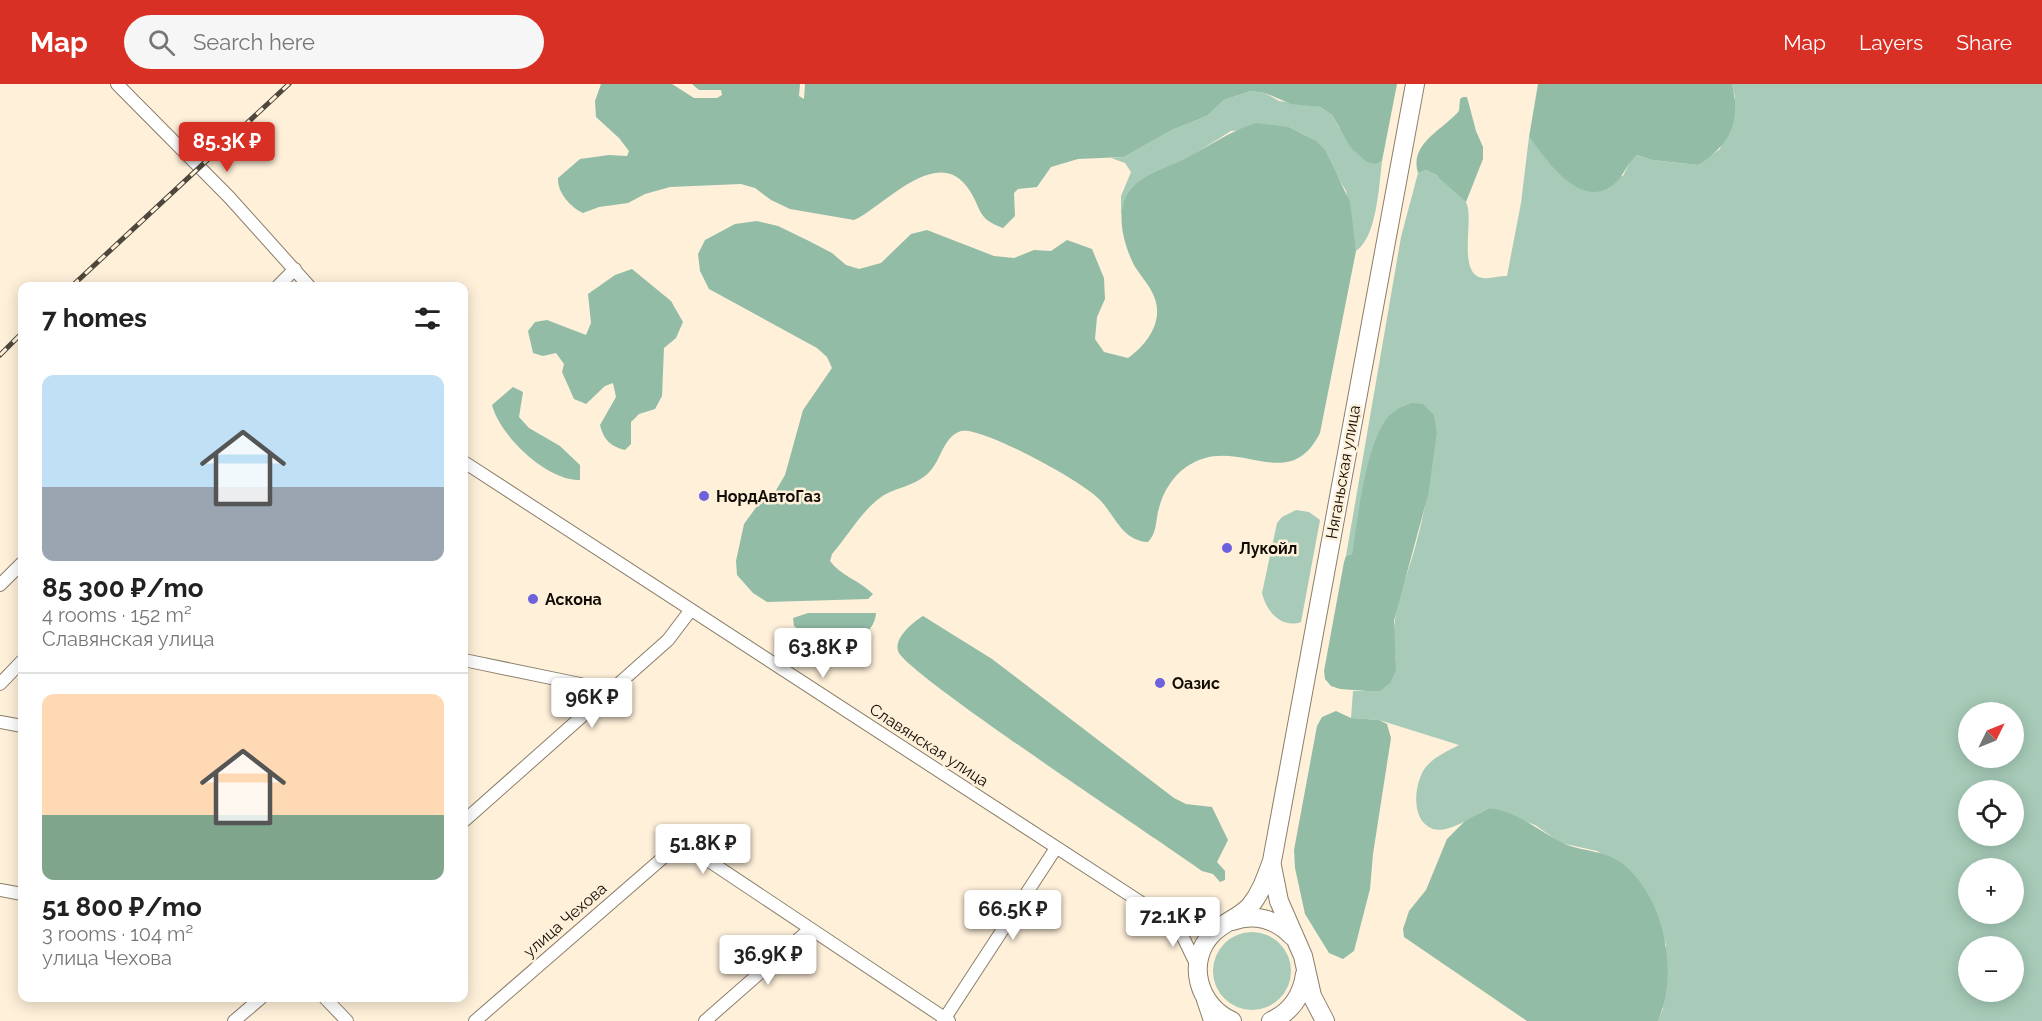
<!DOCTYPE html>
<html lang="en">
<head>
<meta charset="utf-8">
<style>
	:root { --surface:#fff; --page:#f6f6f6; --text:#222; --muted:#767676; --line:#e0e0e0; --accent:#d93025 }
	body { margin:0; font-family:Raleway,sans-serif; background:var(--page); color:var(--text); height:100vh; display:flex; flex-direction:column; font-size:22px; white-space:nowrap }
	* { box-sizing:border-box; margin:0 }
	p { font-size:20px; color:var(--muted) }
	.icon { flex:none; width:33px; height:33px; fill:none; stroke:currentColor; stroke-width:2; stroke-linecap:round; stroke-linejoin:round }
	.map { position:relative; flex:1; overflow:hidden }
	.drawer { position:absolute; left:18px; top:198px; width:450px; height:720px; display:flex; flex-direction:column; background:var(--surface); border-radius:12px; box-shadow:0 3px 15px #0003 }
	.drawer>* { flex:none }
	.needle { width:39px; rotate:47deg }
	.controls { position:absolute; left:1958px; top:618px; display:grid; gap:12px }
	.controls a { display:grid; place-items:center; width:66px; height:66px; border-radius:50%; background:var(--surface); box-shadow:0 3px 15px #0003; font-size:30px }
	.price { position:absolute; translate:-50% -51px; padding:0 14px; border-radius:6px; background:#fff; color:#222; font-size:20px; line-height:39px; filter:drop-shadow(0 2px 3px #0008) }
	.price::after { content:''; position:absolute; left:50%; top:36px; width:18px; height:14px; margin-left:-9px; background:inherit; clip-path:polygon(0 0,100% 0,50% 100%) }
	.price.on { background:var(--accent); color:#fff }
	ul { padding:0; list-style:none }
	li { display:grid; align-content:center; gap:12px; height:318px; padding:0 24px }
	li+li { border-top:2px solid var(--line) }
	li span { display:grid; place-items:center; height:186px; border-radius:12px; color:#555 }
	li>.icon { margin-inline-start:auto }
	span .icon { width:108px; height:108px; fill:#fffc; stroke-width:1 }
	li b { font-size:26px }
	h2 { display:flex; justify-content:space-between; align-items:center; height:72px; padding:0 24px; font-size:26px }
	header { display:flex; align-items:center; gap:36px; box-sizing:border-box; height:84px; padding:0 30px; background:var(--accent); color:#fff }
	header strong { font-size:28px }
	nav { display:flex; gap:33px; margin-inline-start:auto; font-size:21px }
	.search { width:420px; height:54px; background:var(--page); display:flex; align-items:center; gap:15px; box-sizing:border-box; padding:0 21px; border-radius:33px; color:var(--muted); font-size:22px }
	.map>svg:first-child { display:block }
	.green { fill:#a7cbb8; fill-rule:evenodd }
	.forest { fill:#92bca6 }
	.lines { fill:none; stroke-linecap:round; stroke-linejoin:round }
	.minor-casing { stroke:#8a7e69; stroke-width:14 }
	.highway-casing { stroke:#8a7e69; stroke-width:20 }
	.minor { stroke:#fff; stroke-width:12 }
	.highway { stroke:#fff; stroke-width:18 }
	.rail-casing { stroke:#4e473c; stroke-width:5 }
	.rail { stroke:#fef0d9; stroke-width:3; stroke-dasharray:9; stroke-linecap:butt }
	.poi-dot { fill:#6d62dc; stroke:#fef0d9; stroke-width:2 }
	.labels { text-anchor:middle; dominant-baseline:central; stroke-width:5; stroke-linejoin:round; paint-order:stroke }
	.street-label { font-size:16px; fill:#110c05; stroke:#fef0d9 }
	.poi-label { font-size:16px; font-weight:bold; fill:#110c05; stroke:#fef0d9; text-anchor:start }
</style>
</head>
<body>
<header>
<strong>Map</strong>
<div class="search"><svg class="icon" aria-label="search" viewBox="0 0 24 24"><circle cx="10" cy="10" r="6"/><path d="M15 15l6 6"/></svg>Search here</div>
<nav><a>Map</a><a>Layers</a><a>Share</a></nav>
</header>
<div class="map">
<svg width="2042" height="937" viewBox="0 0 2042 937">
	<rect width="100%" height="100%" fill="#fef0d9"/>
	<path class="green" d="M 1732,0 L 2042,0 L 2042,937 L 1658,937 L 1663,925 L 1666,861 L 1654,824 L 1637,795 L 1597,767 L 1561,759 L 1535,741 L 1489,724 C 1475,731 1449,750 1433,745 C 1410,737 1414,700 1425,684 C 1435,672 1446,668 1459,661 L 1379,636 L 1351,634 L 1353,607 L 1367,607 L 1396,576 C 1387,536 1406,498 1416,460 C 1426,424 1431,388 1437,351 L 1376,359 L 1365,401 L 1352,470 L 1346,472 L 1401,153 L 1418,89 L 1426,86 C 1439,92 1458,105 1466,118 C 1475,134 1456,191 1483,194 C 1490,195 1499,192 1507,192 L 1521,119 L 1529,53 L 1545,73 L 1623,92 L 1631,76 L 1637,71 L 1652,76 L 1698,81 L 1720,65 L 1735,13 ZM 1968,628 L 2013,628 L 2013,674 L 1968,674 ZM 1968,706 L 2013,706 L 2013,752 L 1968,752 ZM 1968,784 L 2013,784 L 2013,830 L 1968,830 ZM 1968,862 L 2013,862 L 2013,908 L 1968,908 Z
		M 1251,7 L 1265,9 L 1279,17 L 1320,23 L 1332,31 L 1339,44 L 1377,80 L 1382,77 C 1379,101 1377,153 1356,167 L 1346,107 L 1315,56 L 1289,43 L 1231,47 L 1191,72 L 1142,96 L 1123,122 L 1121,133 L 1121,112 L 1131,88 L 1125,79 L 1111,74 L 1124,73 L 1172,46 L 1207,32 L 1224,16 Z
		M 1296,426 L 1309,428 L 1320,436 L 1301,538 C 1281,545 1266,527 1262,509 L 1277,439 L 1282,433 Z
		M1213 887a39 39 0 1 1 78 0a39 39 0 1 1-78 0Z"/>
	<path class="forest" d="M 601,0 L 672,0 L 694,14 L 717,14 L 722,11 L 721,6 L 699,6 L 692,0 L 800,0 L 799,12 L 804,15 L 805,0 L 1397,0 L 1382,77 L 1377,80 L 1367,78 L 1351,64 L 1332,31 L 1320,23 L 1291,20 L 1265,9 L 1251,7 L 1224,16 L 1207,32 L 1172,46 L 1124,73 L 1078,75 L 1051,83 L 1037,103 L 1018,105 L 1014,109 L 1015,132 L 1003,144 C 977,135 982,126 970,107 C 939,57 885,122 854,136 L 790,125 L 771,116 L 755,104 L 741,100 L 670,103 L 645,110 L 628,119 L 599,123 L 583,129 C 570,123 557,108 558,94 L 580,75 L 609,71 L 627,72 L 629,67 L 619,54 L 596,33 L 595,17 Z
		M 1538,0 L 1732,0 C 1741,38 1730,61 1698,81 L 1652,76 L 1637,71 C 1627,79 1624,92 1614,100 C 1581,128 1546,75 1529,53 Z
		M 1463,13 L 1467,13 L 1476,47 L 1483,63 L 1483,75 L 1466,118 L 1436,91 L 1426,86 L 1418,89 C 1409,59 1443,46 1459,27 L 1460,15 Z
		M 1256,39 L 1289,43 L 1315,56 L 1325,66 L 1350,118 L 1356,167 L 1320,349 C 1287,414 1237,347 1186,383 C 1173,392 1163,408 1159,424 C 1155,437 1158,447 1148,458 C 1122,457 1115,431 1099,415 C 1083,398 982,342 961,347 C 944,352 941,375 931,386 C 916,404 893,402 876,417 C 861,429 846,454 832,470 L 830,477 C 840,491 860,497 873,510 L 868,515 L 767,518 L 753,509 L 737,491 L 736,477 L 744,440 L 760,418 L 775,408 L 785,391 L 803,326 L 832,284 L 827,273 L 817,264 L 709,205 L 700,187 L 698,170 L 705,156 L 735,140 L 757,137 L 778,142 L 809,157 L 832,169 L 846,181 L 859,185 L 881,179 L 911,150 L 927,146 L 994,172 L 1014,174 L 1034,166 L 1051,167 L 1067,156 L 1092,165 L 1104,194 L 1105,215 L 1097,233 L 1095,255 L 1104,268 L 1128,274 C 1149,259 1166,234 1152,208 C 1147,198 1139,190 1134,181 C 1123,159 1113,123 1133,103 C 1147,88 1173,82 1190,72 C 1212,60 1231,47 1256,39 Z
		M 632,185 L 671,217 L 683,238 L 676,254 L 664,264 L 662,312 L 655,325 L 639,330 L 631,338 L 631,360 L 625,366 C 610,362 604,356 600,341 L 616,313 L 613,299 L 605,302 L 586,320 L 574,315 L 562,288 L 564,280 L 556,269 L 543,272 L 533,269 L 528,247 L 535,238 L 547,236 L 586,251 L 591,239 L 588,210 L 615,191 Z
		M 513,303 L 523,308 L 519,333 L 529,344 L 560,362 L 580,381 L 580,396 C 547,397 500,352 492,321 Z
		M 1412,319 L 1423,320 L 1434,331 L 1437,351 L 1428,411 L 1394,537 L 1396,586 L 1390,599 L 1380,607 L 1367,607 L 1340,605 L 1331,602 L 1325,595 L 1324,587 L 1344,478 L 1346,472 L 1352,470 C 1358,434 1365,367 1385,337 C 1392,327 1401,323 1412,319 Z
		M 808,529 L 876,529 C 875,553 843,562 823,559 C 812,558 802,548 794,542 L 793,534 Z
		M 923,532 L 992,575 L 1174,714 L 1186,720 L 1212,723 L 1228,756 L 1217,778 L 1225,787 L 1225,796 L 1220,798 L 1213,790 L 1202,787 C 1164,759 903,588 898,567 C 894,554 913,538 923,532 Z
		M 1336,627 L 1351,634 L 1379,636 L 1387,640 L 1391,654 L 1373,770 L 1370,805 L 1354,867 L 1343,875 L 1329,869 L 1305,830 L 1295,784 L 1294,766 L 1317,642 L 1322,633 Z
		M 1489,724 C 1517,728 1535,744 1559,757 C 1578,768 1604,765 1623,780 C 1665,814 1679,890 1658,937 L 1527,937 L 1404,853 L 1403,845 L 1409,827 L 1426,806 L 1447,755 L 1465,737 Z"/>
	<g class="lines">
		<defs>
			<path id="minor" d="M 117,0 L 229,113 L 309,202
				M 278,202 L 295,185
				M 464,378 L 1165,834 C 1184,842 1199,846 1219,841
				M 0,501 L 22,479
				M 464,576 L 580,600 L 590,604 L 602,616
				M 0,600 L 22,577
				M 0,638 L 22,642
				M 464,737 L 668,556 L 690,527
				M 0,806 L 22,810
				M 1171,839 L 1182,851 L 1197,882
				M 325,914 L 347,937
				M 1203,916 L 1210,937
				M 234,937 L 261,914
				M 475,937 L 673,765 L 681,761 L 691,765 L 949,937
				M 705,937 L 810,845
				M 943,937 L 1056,764"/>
			<path id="highway" d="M 1272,782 L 1279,817 L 1303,872 L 1312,912 L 1325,937
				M 1232,837 C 1254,829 1276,835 1292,852
				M 1232,937 C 1198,922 1185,877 1213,849 C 1224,838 1239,834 1250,822 C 1261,809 1266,793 1272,777 L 1415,0
				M 1271,937 C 1291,928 1302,912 1305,890"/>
		</defs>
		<use href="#minor" class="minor-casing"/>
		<use href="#highway" class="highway-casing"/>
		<use href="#minor" class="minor"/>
		<use href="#highway" class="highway"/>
		<defs>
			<path id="rail" d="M 72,202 L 289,0
				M 0,271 L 22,249"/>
		</defs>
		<use href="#rail" class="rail-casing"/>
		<use href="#rail" class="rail"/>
	</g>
	<g class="poi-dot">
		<circle cx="704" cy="412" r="6"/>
		<circle cx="1227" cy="464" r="6"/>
		<circle cx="533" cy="515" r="6"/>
		<circle cx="1160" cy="599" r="6"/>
	</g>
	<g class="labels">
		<g class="street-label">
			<text transform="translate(1343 388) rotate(-80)">Няганьская улица</text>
			<text transform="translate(929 661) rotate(33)">Славянская улица</text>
			<text transform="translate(565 836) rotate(-41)">улица Чехова</text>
		</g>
		<g class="poi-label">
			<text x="716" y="412">НордАвтоГаз</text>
			<text x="1239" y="464">Лукойл</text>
			<text x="545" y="515">Аскона</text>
			<text x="1172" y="599">Оазис</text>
		</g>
	</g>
</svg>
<div class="controls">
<a><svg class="needle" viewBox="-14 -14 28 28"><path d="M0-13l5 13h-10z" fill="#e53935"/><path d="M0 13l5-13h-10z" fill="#767676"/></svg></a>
<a><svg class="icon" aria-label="locate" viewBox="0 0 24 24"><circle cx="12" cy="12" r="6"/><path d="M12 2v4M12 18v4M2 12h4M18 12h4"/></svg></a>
<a>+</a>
<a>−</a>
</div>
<b class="price on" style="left:227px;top:89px">85.3K ₽</b>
<b class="price" style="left:823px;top:595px">63.8K ₽</b>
<b class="price" style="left:592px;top:645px">96K ₽</b>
<b class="price" style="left:703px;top:791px">51.8K ₽</b>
<b class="price" style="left:1013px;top:857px">66.5K ₽</b>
<b class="price" style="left:1173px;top:864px">72.1K ₽</b>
<b class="price" style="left:768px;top:902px">36.9K ₽</b>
<section class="drawer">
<h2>7 homes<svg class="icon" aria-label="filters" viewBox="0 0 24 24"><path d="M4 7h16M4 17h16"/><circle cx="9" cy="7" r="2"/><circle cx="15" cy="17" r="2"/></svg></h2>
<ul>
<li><span style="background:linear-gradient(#bfe0f5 60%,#9aa5b1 0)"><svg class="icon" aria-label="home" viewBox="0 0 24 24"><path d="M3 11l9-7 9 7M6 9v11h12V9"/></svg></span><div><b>85 300 ₽/mo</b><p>4 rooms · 152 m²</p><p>Славянская улица</p></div></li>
<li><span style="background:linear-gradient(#ffd9b3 65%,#7fa58c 0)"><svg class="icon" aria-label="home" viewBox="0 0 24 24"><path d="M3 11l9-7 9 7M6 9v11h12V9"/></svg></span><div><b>51 800 ₽/mo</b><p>3 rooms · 104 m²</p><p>улица Чехова</p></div></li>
</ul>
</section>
</div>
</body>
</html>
